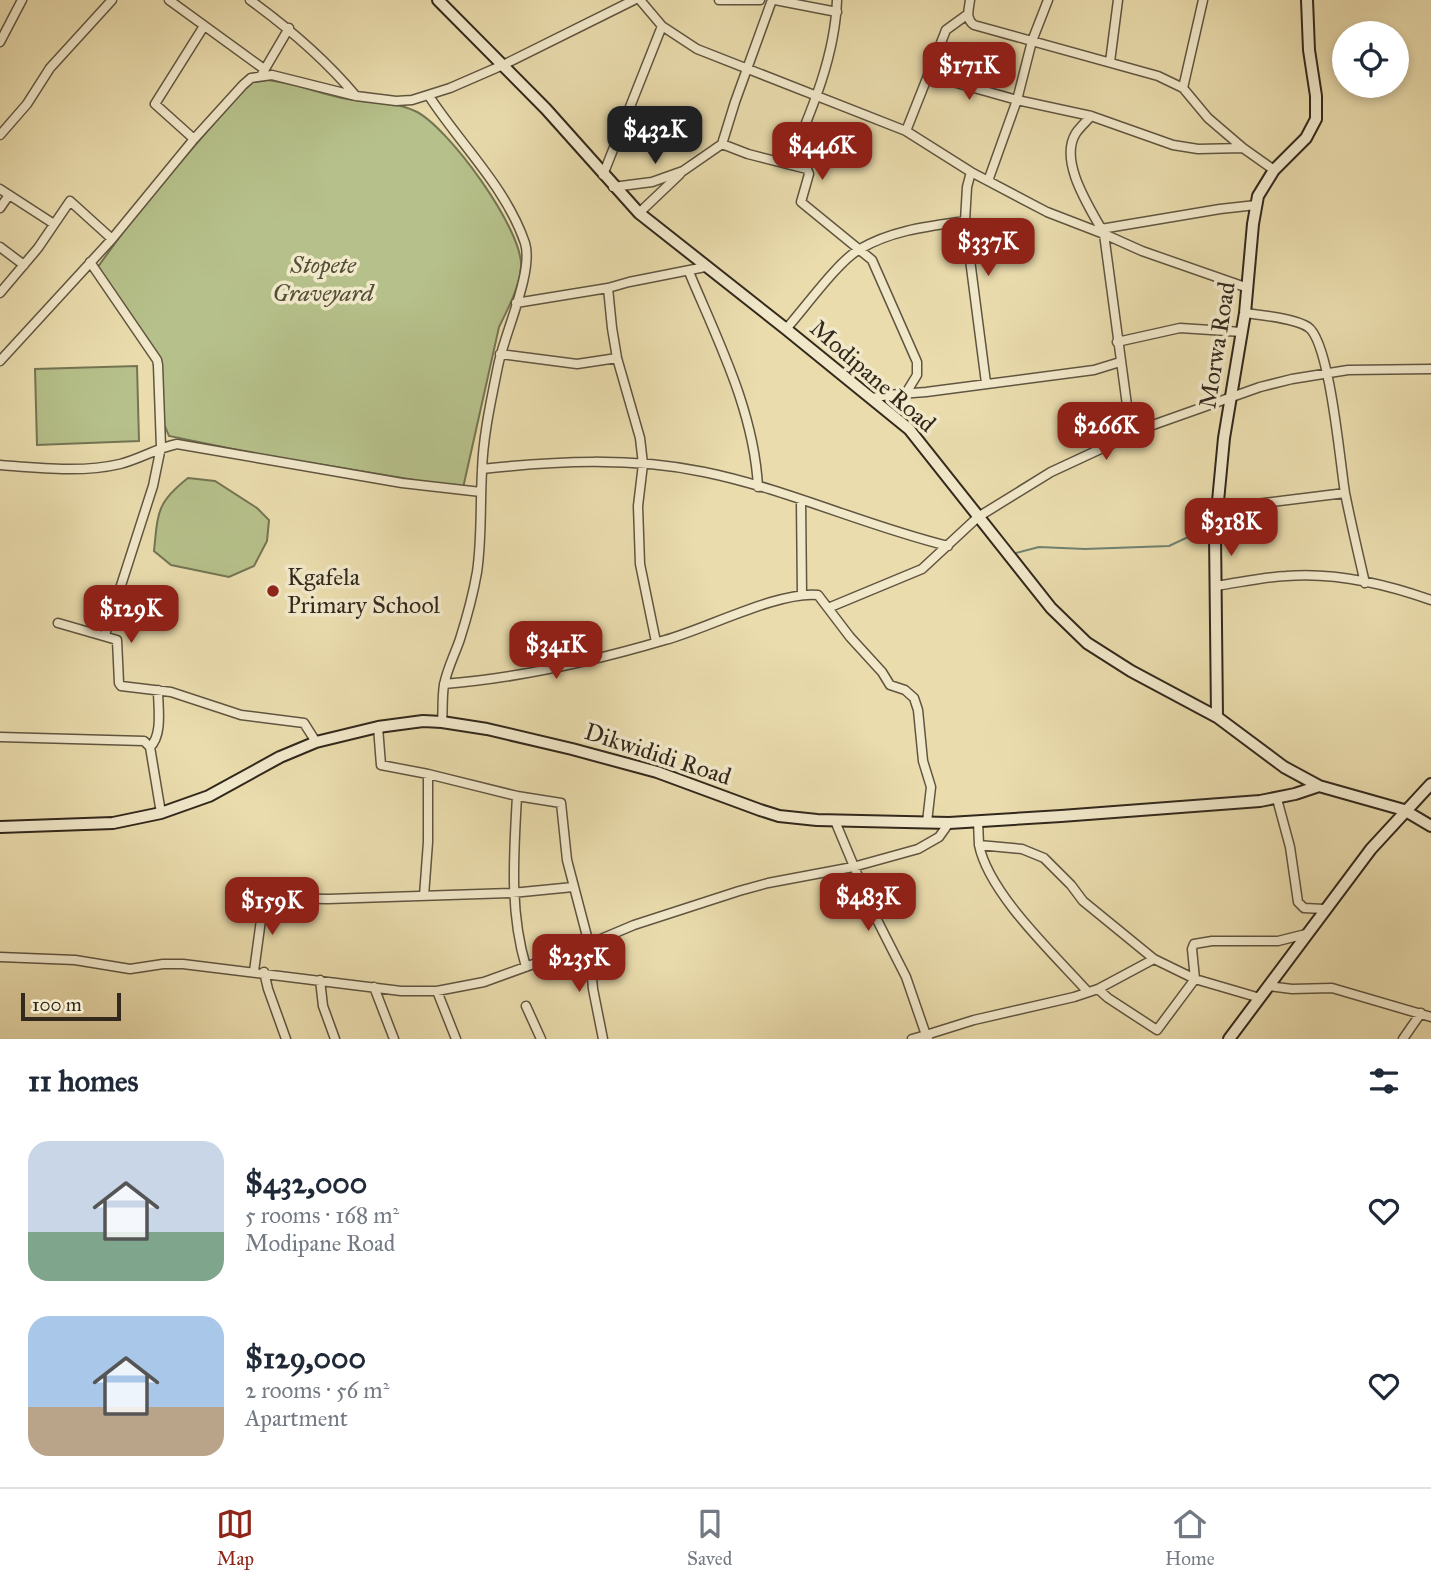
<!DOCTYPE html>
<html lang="en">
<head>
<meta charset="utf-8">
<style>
	:root { --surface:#fff; --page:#f6f6f7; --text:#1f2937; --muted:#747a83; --line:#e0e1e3; --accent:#8f2418 }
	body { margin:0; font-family:"IM FELL Great Primer",serif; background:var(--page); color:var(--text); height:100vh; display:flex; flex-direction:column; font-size:26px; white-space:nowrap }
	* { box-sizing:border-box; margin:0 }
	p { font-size:23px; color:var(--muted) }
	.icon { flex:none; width:38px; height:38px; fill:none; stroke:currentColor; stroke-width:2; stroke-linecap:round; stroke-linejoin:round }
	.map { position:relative; height:1039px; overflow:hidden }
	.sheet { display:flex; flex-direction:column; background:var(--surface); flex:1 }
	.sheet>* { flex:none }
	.controls { position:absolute; left:1332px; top:21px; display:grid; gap:14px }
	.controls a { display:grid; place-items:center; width:77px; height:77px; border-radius:50%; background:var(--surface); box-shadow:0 4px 10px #0003; font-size:35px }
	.scale { position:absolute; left:21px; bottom:18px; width:100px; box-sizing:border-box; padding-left:7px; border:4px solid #32281c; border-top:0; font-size:19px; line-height:24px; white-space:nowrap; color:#32281c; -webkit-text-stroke:5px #f1e8ca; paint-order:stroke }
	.price { position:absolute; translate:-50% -60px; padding:0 16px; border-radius:14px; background:var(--accent); color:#fff; font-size:23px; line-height:46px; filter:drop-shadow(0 2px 4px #0008) }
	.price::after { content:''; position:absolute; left:50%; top:42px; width:21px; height:16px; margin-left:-10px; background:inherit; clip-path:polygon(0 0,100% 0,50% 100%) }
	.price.selected { background:#222; color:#fff }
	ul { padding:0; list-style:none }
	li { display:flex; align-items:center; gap:21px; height:175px; padding:0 28px }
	li span { display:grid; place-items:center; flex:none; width:196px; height:140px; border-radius:21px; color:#555 }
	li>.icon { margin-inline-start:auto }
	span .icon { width:84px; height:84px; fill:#fffc; stroke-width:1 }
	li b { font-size:30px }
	h2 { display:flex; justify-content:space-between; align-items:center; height:84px; padding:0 28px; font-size:30px }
	.tabs { display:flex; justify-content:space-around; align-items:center; height:98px; border-top:2px solid var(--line); background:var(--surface); font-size:19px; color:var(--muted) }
	.tabs a { display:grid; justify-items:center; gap:4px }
	.tabs .selected { color:var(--accent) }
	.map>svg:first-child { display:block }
	.green { fill:#b6c08a; stroke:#747453; stroke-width:2 }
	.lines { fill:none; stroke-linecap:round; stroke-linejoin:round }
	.stream { stroke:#6f8171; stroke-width:2 }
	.street-casing { stroke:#605540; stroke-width:11 }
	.secondary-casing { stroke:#32281c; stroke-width:14 }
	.street { stroke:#f1e8ca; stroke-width:8 }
	.secondary { stroke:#f1e8ca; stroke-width:10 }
	.poi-dot { fill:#8f2418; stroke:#f1e8ca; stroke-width:2.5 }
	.labels { text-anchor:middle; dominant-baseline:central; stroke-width:7; stroke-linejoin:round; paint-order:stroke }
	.park-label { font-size:24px; font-style:italic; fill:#534e38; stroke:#f1e8ca }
	.street-label { font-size:24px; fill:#32281c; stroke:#f1e8ca }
	.poi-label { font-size:24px; fill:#32281c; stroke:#f1e8ca; text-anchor:start }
</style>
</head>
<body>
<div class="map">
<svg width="1431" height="1039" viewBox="0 0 1431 1039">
	<rect width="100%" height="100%" fill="#eadcad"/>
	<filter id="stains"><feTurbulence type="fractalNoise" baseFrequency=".00286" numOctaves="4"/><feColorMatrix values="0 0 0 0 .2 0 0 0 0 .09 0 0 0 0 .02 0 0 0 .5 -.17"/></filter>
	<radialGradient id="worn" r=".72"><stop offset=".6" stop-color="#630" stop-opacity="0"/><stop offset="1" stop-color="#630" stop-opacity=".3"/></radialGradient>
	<path class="green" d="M 259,79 C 290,81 317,93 347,99 C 370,103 393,101 415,111 C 448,126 524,231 521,267 C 519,288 508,309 499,327 L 463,488 L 257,454 L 169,436 L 163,422 L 159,358 L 97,268 L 143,205 L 250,82 Z
		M 137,366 L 139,441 L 37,445 L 35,369 Z
		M 188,478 L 215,481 L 257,508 L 269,520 L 267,541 L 254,566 L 229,577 L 171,565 L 154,551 C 158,513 156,503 188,478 Z"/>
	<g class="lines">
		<path class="stream" d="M 1223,521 L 1252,512
			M 1012,554 L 1039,547 L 1085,549 L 1169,546 L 1205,529"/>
		<defs>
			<path id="street" d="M 169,0 L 264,69
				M 250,0 C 290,29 324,58 356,96
				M 640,0 L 662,26 L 697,49 L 906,131 L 971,172 L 1047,212 L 1104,234
				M 719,0 L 760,0
				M 775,0 L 837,12
				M 970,0 C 969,9 965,19 974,25 L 1158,76 L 1183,88 L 1208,118 L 1243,148
				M 1048,0 L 1032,41 L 1017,100 L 1091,116 L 1173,145 L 1198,149 L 1243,148 L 1274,170
				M 0,42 L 22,0
				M 1110,62 L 1118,0
				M 262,74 L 289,28
				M 928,75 L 1017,100 L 988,181
				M 1183,88 L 1203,0
				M 429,96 C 460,144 506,187 525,243 C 534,271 504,335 498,366 C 491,401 483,436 482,471 C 480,505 482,538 477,572 C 473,595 467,617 460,639 C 455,654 447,669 444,685 C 442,697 443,710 442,722
				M 1091,116 C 1086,122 1080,127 1076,133 C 1058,161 1090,208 1103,232
				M 906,131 L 946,30 L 968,14
				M 0,135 L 27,104 L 50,68 L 112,0
				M 194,139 L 155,104 L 204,26
				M 722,144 L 748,154 L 807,169 L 809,174 L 801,202 L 872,260 L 917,362 L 917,375 L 906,393
				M 789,164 C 811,112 835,57 837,0
				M 971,172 L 967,187 L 965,221 L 986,383
				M 603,175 L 662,26
				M 613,187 L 652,182 L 683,171 L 722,144 L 735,102 L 772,0
				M 0,189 L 54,224
				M 0,208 L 9,195
				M 639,213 L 680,174
				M 1101,229 L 1220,209 L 1256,205
				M 0,247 L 24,265
				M 90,262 L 157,360 L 158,365 L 161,447 L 153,486 L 105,635
				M 689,272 C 718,341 754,411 758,487
				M 608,288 L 612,328 L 617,358 L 640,438 L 643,464 L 638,506 L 640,564 L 656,642
				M 0,293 L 38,248 L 70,201 L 112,239
				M 516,303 L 608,288 L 629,282 L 705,267
				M 1245,313 C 1261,315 1294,318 1308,327 C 1330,342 1340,463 1345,493 C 1351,523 1358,553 1365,583
				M 786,329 C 804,309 839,260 860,249 C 892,230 930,226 965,221
				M 1117,342 L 1180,328 L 1242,332
				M 500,354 L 577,364 L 617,358
				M 0,361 L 112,239 L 194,139 L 243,85 L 251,78 L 272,75 L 356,96 L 396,101 L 412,100 L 450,88 L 503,65 L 634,0
				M 873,398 L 887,395 L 926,392 L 1094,370 L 1120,362
				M 1131,435 L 1104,234 L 1142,251 L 1248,288
				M 0,465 C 39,468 82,473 120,464 C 140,459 157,448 177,444 L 402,483 L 481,492
				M 482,469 C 555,461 631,457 704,472 C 787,489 866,526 948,546
				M 801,501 L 802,595
				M 1216,509 L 1345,493
				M 1215,586 C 1238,583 1262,577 1286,576 C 1333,572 1386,584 1431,600
				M 828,608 L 922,569 L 978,517 L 1051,472 L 1150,426 L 1260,387 L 1292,379 L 1348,370 L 1431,369
				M 58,623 L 117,640 L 119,683 L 121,686 L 171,692 L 241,715 L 304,723 L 316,742
				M 444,684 C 519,678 594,661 665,640 C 706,629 778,591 818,595 L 850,637 L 882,672 L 890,685 L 905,690 L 914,698 L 918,710 L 923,761 L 931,787 L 927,822
				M 378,727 L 381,765 L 428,774 L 517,796 L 561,803 L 567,860 L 589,944 L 593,989 L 603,1039
				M 0,737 L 144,741 L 150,747 L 161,813
				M 150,747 C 163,735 158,707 158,690
				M 517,796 C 514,854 509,910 526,967
				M 1277,799 L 1290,847 L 1298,902 L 1304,908 L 1324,909
				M 835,821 L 873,912 L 906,977 L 926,1035 L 974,1020 L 1074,997 L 1098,989 L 1154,959 L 1195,979 L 1260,998
				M 978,821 L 979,845
				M 424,896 L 428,842 L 428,774
				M 0,957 L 75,960 L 130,969 L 163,964 L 183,964 L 401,991 L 437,991 L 484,982 L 589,944 L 634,925 L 739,891 L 768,883 L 853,867 L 918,849 L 939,837 L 949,823
				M 254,971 L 264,898 L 328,899 L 512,893 L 573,887
				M 264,972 L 268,989 L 286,1039
				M 320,980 L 323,1006 L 335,1039
				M 1268,986 L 1292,989 L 1332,988 L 1431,1017
				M 374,987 L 394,1039
				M 1098,989 L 1108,998 L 1157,1030 L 1195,979 L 1192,949 L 1194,944 L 1212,941 L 1278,941 L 1306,934
				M 437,991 L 456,1039
				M 1088,992 C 1054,954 989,894 979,845 L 1022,849 L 1044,858 L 1071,885 L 1083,901 L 1154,959
				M 526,1006 L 541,1039
				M 912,1039 L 926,1035 L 928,1037
				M 1403,1039 L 1421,1013"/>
			<path id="secondary" d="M 438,0 L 546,109 L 639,213 L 786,329 L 909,429 L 1051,608 L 1087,643 L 1131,671 L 1217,717 L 1284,767 L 1319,786 L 1404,810 L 1431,826
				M 1217,717 L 1215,533 L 1224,438 L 1245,313 L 1253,224 L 1258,196 L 1274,170 L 1306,138 L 1316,119 L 1316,96 L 1309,50 L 1307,0
				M 0,827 L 113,823 L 161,813 L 209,796 L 280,757 L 316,742 L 378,727 L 423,721 L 442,722 L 487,729 L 572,749 L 657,772 L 760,810 L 779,816 L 817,820 L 949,823 L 1061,816 L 1260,801 L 1295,794 L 1319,786
				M 1229,1039 L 1371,849 L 1431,784"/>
		</defs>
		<use href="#street" class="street-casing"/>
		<use href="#secondary" class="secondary-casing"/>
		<use href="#street" class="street"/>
		<use href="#secondary" class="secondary"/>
	</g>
	<circle class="poi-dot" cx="273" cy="591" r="7"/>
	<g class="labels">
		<g class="park-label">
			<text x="323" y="265">Stopete<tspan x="323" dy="28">Graveyard</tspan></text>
		</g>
		<g class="street-label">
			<text transform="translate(1217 345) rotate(-81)">Morwa Road</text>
			<text transform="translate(873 376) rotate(41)">Modipane Road</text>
			<text transform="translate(658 754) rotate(18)">Dikwididi Road</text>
		</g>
		<g class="poi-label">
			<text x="287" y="577">Kgafela<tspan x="287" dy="28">Primary School</tspan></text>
		</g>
	</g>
	<rect width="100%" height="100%" filter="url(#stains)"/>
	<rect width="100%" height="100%" fill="url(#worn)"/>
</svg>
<div class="controls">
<a><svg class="icon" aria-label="locate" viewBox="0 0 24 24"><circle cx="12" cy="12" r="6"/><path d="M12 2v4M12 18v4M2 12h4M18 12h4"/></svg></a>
</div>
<div class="scale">100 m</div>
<b class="price" style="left:969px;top:102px">$171K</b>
<b class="price selected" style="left:655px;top:166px">$432K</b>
<b class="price" style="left:822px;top:182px">$446K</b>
<b class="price" style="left:988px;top:278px">$337K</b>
<b class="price" style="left:1106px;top:462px">$266K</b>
<b class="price" style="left:1231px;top:558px">$318K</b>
<b class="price" style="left:131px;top:645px">$129K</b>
<b class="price" style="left:556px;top:681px">$341K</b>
<b class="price" style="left:868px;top:933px">$483K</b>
<b class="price" style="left:272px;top:937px">$159K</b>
<b class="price" style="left:579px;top:994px">$235K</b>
</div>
<section class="sheet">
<h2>11 homes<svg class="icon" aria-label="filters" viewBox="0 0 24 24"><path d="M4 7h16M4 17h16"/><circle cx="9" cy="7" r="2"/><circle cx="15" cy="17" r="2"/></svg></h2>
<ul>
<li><span style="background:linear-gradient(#c9d6e8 65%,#7fa58c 0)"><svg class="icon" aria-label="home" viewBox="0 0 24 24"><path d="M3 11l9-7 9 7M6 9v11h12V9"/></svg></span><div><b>$432,000</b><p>5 rooms · 168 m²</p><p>Modipane Road</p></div><svg class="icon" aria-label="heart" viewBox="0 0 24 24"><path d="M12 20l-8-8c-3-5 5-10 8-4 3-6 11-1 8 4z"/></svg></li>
<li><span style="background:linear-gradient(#a9c7e8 65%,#b9a48a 0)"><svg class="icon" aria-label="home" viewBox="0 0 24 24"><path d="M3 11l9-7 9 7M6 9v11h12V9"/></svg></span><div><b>$129,000</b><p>2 rooms · 56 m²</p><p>Apartment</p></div><svg class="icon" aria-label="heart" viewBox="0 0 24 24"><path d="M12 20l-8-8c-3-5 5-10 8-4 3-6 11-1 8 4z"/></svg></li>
</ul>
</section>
<nav class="tabs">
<a class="selected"><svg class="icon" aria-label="map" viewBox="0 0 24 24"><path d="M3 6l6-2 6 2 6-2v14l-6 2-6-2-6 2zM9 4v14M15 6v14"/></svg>Map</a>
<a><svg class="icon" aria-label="saved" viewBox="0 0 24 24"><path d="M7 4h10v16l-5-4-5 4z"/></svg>Saved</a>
<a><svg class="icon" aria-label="home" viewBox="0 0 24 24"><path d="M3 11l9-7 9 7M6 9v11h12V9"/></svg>Home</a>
</nav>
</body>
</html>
